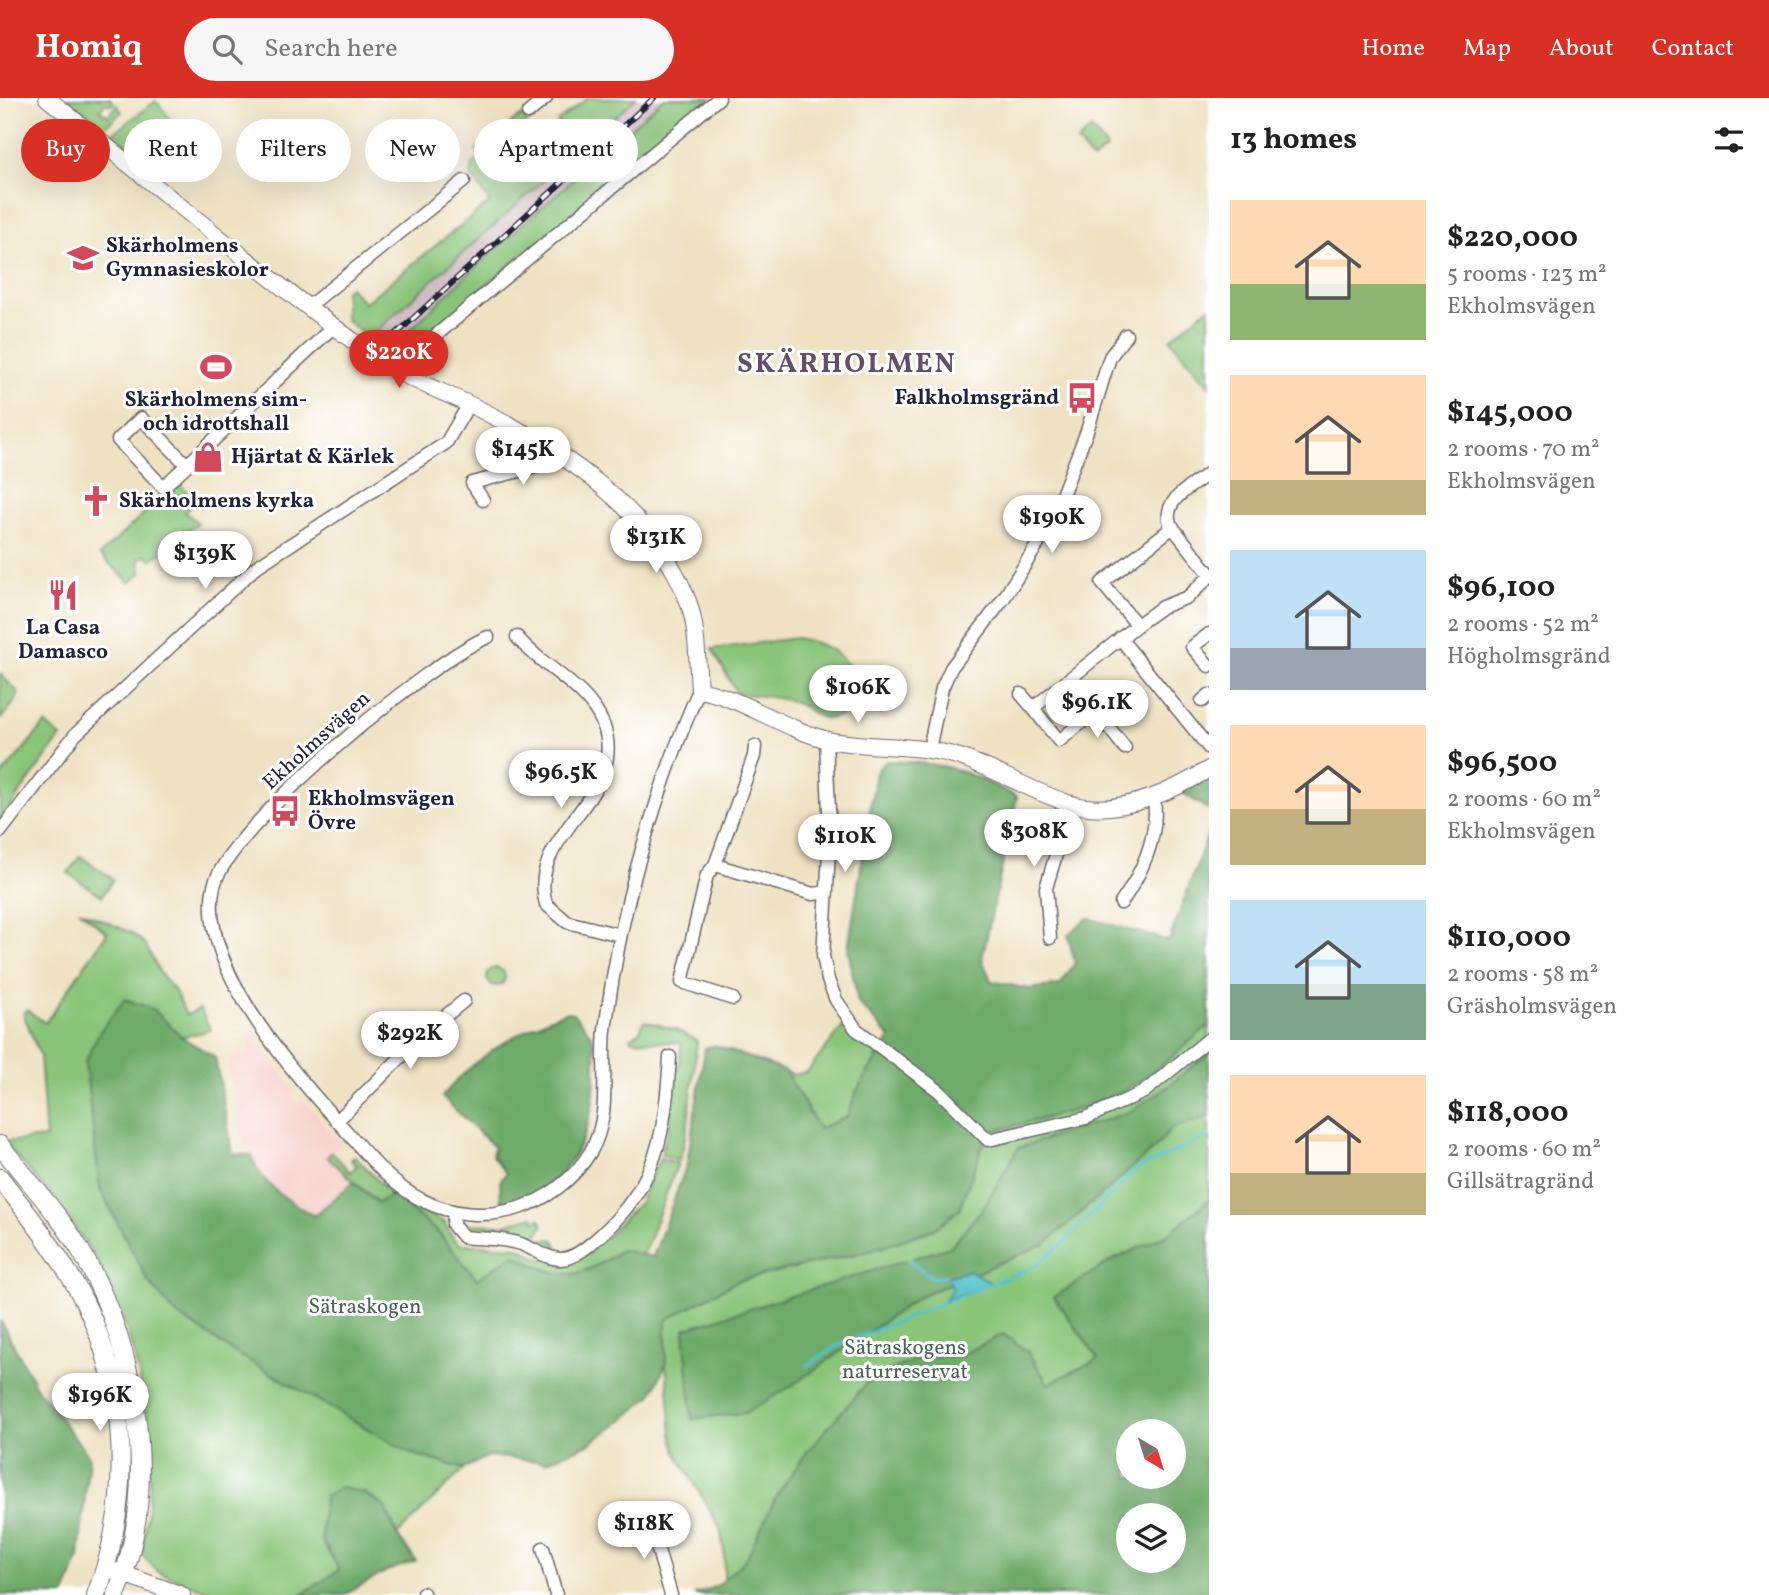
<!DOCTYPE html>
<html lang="en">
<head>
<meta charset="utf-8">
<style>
	:root { --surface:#fff; --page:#f6f6f6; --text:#222; --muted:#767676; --accent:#d93025 }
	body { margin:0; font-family:Vollkorn,serif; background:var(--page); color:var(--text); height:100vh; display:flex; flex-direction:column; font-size:26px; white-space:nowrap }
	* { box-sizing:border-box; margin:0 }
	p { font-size:23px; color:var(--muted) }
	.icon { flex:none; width:38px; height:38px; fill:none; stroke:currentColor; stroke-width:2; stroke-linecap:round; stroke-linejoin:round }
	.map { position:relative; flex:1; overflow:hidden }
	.sheet { display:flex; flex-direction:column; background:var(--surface); width:560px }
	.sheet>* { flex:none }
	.guide { position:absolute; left:21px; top:21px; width:665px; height:63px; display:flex; gap:14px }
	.needle { width:46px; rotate:142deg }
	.fabs { position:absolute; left:1116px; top:1321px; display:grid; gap:14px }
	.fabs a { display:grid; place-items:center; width:70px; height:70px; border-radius:50%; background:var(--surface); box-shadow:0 7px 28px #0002; font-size:35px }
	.price { position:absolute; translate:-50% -60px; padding:0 16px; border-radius:24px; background:#fff; color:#222; font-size:23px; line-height:46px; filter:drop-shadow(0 2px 4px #0008) }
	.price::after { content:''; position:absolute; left:50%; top:42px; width:21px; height:16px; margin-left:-10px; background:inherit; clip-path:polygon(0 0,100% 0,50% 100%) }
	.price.on { background:var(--accent); color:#fff }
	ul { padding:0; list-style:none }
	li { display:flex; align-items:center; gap:21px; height:175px; padding:0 21px }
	li span { display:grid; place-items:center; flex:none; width:196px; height:140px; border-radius:0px; color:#555 }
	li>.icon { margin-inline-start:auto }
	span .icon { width:84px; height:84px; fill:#fffc; stroke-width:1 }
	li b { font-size:30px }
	h2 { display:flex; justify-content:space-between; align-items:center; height:84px; padding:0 21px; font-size:30px }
	.pill { padding:0 24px; border-radius:32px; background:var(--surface); box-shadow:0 7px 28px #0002; font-size:24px; line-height:63px }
	.pill.on { background:var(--accent); color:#fff }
	header { display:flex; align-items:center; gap:42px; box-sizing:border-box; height:98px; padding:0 35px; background:var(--accent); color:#fff }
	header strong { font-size:33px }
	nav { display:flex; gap:38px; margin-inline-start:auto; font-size:24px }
	.search { width:490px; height:63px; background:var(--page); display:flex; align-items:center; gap:18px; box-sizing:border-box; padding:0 24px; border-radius:38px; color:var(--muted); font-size:26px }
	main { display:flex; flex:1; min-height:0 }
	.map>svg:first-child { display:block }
	.built { fill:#f7d0ca }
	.industrial { fill:#d2bec2 }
	.green { fill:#89c479; stroke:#56735a; stroke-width:2; fill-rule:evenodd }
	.forest { fill:#6eaa69; stroke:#486652; stroke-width:2; fill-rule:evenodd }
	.water { fill:#55c3cb; stroke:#3c7283; stroke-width:2 }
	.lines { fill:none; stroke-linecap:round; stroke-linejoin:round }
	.stream { stroke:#55c3cb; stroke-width:3.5 }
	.minor-casing { stroke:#6a656b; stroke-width:15 }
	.tertiary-casing { stroke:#6a656b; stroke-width:18 }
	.secondary-casing { stroke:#6a656b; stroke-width:20 }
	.minor { stroke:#fff; stroke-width:12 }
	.tertiary { stroke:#fff; stroke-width:16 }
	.secondary { stroke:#fff; stroke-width:18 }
	.rail-casing { stroke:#22223b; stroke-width:6 }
	.rail { stroke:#fff; stroke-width:3.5; stroke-dasharray:10; stroke-linecap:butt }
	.labels { text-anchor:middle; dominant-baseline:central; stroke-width:6; stroke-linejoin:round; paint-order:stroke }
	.poi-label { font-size:21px; font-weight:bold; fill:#22223b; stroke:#fff; text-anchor:start }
	.street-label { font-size:21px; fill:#22223b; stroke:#fff }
	.park-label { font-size:21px; fill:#4b6354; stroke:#fff }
	.district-label { font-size:28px; font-weight:bold; letter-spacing:2px; fill:#644d67; stroke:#fff }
</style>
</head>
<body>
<header>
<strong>Homiq</strong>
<div class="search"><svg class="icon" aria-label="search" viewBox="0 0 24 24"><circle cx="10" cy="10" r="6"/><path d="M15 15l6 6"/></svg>Search here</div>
<nav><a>Home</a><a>Map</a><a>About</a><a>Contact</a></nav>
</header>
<main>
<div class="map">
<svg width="1209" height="1497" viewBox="0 0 1209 1497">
	<rect width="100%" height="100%" fill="#fff"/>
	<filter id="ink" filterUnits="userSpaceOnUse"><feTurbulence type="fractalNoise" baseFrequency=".0143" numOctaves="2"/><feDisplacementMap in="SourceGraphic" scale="14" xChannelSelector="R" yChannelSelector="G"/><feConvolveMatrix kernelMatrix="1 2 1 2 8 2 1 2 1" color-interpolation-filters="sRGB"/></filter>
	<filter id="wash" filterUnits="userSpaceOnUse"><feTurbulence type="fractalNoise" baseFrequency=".00686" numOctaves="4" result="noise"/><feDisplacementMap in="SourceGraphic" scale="28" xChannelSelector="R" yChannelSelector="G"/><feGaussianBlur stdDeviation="1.57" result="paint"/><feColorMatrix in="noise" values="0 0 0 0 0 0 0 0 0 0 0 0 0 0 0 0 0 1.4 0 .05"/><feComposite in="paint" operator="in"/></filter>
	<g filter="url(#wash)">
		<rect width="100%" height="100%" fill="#efe2c3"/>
		<path class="built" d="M 250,932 L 295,994 L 291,999 L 297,1005 L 302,1001 L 342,1045 L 327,1059 L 353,1084 L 315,1119 L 279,1096 L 255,1070 L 249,1049 L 244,1049 L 228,968 L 231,967 L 230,959 L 250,955 L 246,936 Z"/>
		<path class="industrial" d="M 636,0 L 664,0 L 470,174 L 388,253 L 368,240 Z"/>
		<path class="green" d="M 67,0 L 110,0 L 114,5 L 111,7 L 104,5 L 100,12 L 108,18 L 117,7 L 122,14 L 104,29 Z
			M 588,0 L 636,0 L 368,240 L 345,221 L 345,193 L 350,189 L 364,205 L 490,104 L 471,78 L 473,65 L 481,59 L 476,52 L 522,17 L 528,24 L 518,33 L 537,52 L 561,29 L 557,24 Z
			M 664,0 L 711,0 L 406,254 L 395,256 L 388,253 L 470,174 Z
			M 156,3 L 171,22 L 165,32 L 170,37 L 179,31 L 186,41 L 152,67 L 112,36 Z
			M 1091,31 L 1107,50 L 1093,62 L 1077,44 Z
			M 1209,209 L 1209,288 L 1170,241 Z
			M 177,384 L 196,403 L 185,414 L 198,425 L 182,438 L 176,435 L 171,440 L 170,448 L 151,462 L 146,457 L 139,461 L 141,475 L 130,485 L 100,457 Z
			M 796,540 C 829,545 843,557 862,585 L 853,611 C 818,632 820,613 793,604 C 776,598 755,598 737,595 L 712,551 Z
			M 0,576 L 17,593 L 17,601 L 1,621 Z
			M 45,626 L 61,639 L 0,722 L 0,679 Z
			M 1209,733 L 1209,1497 L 724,1486 L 724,1453 L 720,1430 L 676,1354 L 672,1336 L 666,1266 L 658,1239 L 667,1179 L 1169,843 ZM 1129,1334 L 1174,1334 L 1174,1379 L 1129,1379 ZM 1129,1418 L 1174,1418 L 1174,1463 L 1129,1463 Z
			M 80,758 L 113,781 L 102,798 L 68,775 Z
			M 79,812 L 130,834 L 145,846 L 161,877 L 175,893 L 186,917 L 200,911 L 211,932 L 182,939 L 153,911 L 100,1091 L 148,1183 L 176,1216 L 234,1254 L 410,1355 L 464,1371 L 397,1437 L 385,1409 L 321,1441 L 340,1472 L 300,1497 L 219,1497 L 158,1474 L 142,1457 C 145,1429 151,1400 150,1372 C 150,1303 129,1216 93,1157 C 68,1116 36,1080 4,1044 L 46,1040 L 40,958 L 23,915 L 27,912 L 45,925 L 107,835 Z
			M487 879a9 9 0 1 1 18 0a9 9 0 1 1-18 0Z
			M 644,923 L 674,931 L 697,943 L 688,1025 L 680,1062 L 661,1056 L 669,1030 L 673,980 L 680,967 L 681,945 L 631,942 L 630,939 L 640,933 Z
			M 845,926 L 880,956 L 857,992 L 847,1019 L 819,1031 L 785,973 L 793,977 L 807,974 Z
			M 332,1054 L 350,1074 L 357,1068 L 351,1062 L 355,1058 L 391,1097 L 378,1105 L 327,1059 Z
			M 660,1060 L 678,1065 L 643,1157 L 621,1152 C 573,1184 566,1183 514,1157 L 477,1182 L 437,1133 L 405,1107 L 444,1124 L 453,1140 L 460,1146 L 518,1149 L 543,1162 L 605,1140 L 639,1105 Z
			M 533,1118 L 535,1123 L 540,1120 L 543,1127 L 536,1139 L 543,1142 L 553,1141 L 560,1153 L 519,1138 L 469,1133 L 461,1126 L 503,1127 Z"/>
		<path class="forest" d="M 886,663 C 944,664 966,672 1017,699 L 982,861 L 991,883 L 1029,891 L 1060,887 L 1075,865 L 1068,837 L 1088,820 L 1169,843 L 1209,733 L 1209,928 C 1188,944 1168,963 1146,979 C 1100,1011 1041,1021 988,1034 L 959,1112 L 934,1131 L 873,1152 L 737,1183 L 666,1222 L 666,1266 L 651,1298 L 614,1329 L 588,1346 L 546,1364 L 488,1358 L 464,1371 L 410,1355 L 234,1254 L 176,1216 L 148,1183 L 100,1091 L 85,964 L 100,933 L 125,901 L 153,911 L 182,939 L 215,959 L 233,1056 L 251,1057 C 260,1087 289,1103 314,1118 L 353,1084 L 378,1105 L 391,1097 L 437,1133 L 477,1181 L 514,1157 C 566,1183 573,1184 622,1152 L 653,1159 L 687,1066 L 705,950 L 715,947 L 785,973 L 819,1031 L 847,1019 L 857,992 L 890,939 L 858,905 L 848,851 L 876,674 Z
			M 1209,679 L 1209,712 L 1183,695 Z
			M 565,914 L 573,915 C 580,924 592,934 594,946 C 596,954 595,965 595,973 C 595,1035 569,1095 501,1105 L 500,1083 L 506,1075 L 492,1058 L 494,1049 L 442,999 C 475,958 517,934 565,914 Z
			M 1209,955 L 1209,1018 L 1171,1031 L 1158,1047 L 1045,1146 L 920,1198 L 790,1289 L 745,1315 L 692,1321 L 684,1231 L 950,1149 L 984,1109 L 1018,1050 L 1129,1014 L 1166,990 Z
			M 1209,1102 L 1209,1497 L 694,1497 L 717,1488 L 746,1461 L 777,1397 L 809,1351 L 871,1280 L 922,1259 L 962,1257 L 1003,1236 L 1028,1254 L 1048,1286 L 1098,1261 L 1054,1199 L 1109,1164 L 1168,1136 ZM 1129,1334 L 1174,1334 L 1174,1379 L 1129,1379 ZM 1129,1418 L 1174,1418 L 1174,1463 L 1129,1463 Z
			M 0,1222 L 38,1292 L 89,1358 L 79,1459 L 65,1497 L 0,1497 Z
			M 341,1389 L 366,1396 L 385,1409 L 397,1437 L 416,1463 L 387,1473 L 344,1497 L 301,1497 L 339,1472 L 321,1441 L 324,1399 Z"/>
		<path class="water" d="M 970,1172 L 992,1186 L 945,1202 L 953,1189 L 946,1179 Z"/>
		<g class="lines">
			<path class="stream" d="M 908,1162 L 931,1179 L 946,1179
				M 807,1268 L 837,1248 L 1035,1168 L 1063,1145 L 1135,1072 L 1209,1038"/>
		</g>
	</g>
	<g filter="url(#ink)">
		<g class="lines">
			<defs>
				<path id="minor" d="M 528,15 L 546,0
					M 309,208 L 464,83
					M 397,270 L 719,0
					M 187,367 L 141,320 L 118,342 L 163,389 L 187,367 L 334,228
					M 1209,375 C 1192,389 1162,401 1170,426 L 1209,475
					M 483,402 L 472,385 L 543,367
					M 1137,527 L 1102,485 L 1173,429
					M 1209,536 L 1192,549 L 1209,568
					M 488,539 C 430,562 228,730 214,788 C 196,863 291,973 338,1024 C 364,1052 387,1085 422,1102 C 482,1133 556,1111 591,1053 C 612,1016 601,972 605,932 C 608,911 611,889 615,868 C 629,782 664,672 699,592
					M 517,539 C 541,569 587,587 603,626 C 631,698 525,737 546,806 L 567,824 L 620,837
					M 1120,540 L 1209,650
					M 1070,580 L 1096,613 L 1059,643 L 1033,610 L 1137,527 L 1162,509 L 1188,499 L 1209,479
					M 1021,596 L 1033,610
					M 1202,603 L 1209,597
					M 1096,613 L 1125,650
					M 826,641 L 830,737 L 823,858 L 828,882 L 836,902 L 856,931 L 939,993 L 988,1042 L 1086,1020 L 1144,994 L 1209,941
					M 929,651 L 942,590 L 951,570 L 1004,500 L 1051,425 L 1087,333 L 1110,259 L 1126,237
					M 0,734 L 75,637 L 256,469 L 446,345 L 469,306
					M 715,767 L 813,796 L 827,794
					M 1121,805 C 1142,775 1159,738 1154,701
					M 1050,840 L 1046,790 L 1071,706
					M 733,901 L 682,884 L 707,777 L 715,767 L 754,658 L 755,648
					M 337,1023 L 428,932 L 464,903
					M 454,1115 L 453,1127 L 463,1139 C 481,1141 504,1140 521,1146 C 534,1151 547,1161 561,1161 C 575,1161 592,1145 602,1136 C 659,1084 665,1032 670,959
					M 649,1421 L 671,1497
					M 543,1450 L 556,1497
					M 423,1495 L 424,1497"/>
				<path id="tertiary" d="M 47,0 C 155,87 262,177 375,259 C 405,281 445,294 479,311 C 562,352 654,412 688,503 C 698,531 697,563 699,592 C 743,600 783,631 828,642 C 871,651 917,645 960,659 C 997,672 1031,693 1068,705 C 1115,720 1170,695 1209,671
					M 112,1472 L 182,1497"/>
				<path id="secondary" d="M 0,1047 C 27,1082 59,1116 81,1153 C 138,1252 161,1390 116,1497
					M 0,1080 C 30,1118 62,1160 84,1203 C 129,1294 132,1403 96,1497"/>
			</defs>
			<use href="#minor" class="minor-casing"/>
			<use href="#tertiary" class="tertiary-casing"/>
			<use href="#secondary" class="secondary-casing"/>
			<use href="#minor" class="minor"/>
			<use href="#tertiary" class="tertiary"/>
			<use href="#secondary" class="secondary"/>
			<defs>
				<path id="rail" d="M 382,249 L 654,0"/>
			</defs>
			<use href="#rail" class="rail-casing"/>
			<use href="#rail" class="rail"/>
		</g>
	</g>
	<defs>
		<symbol id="school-bare" viewBox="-9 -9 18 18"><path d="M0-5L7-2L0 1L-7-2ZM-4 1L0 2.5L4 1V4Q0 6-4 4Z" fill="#d1495b" stroke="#fff" stroke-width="2.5" paint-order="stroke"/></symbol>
		<symbol id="stadium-bare" viewBox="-9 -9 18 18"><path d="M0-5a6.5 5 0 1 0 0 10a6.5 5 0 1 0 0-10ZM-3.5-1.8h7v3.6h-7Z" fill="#d1495b" stroke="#fff" stroke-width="2.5" paint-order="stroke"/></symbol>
		<symbol id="bus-bare" viewBox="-9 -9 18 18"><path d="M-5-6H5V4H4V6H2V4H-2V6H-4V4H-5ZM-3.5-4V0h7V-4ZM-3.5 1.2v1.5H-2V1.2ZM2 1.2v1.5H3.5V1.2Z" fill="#d1495b" stroke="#fff" stroke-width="2.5" paint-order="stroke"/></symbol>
		<symbol id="shop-bare" viewBox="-9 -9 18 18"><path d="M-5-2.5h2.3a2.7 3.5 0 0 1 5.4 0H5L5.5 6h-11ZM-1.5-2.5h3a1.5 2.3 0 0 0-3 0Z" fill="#d1495b" stroke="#fff" stroke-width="2.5" paint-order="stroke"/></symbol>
		<symbol id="church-bare" viewBox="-9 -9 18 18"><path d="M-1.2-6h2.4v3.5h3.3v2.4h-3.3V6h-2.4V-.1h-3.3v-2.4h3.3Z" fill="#d1495b" stroke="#fff" stroke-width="2.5" paint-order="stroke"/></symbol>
		<symbol id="restaurant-bare" viewBox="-9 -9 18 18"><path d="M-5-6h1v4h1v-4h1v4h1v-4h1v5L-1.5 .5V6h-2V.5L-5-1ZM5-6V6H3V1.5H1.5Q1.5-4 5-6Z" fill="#d1495b" stroke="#fff" stroke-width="2.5" paint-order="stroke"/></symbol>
	</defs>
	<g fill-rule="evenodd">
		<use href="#school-bare" x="61" y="138" width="44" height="44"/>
		<use href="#stadium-bare" x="194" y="247" width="44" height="44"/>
		<use href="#bus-bare" x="1060" y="278" width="44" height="44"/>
		<use href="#shop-bare" x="186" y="337" width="44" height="44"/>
		<use href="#church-bare" x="74" y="381" width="44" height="44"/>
		<use href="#restaurant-bare" x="41" y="475" width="44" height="44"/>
		<use href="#bus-bare" x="263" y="691" width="44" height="44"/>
	</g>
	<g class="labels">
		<g class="poi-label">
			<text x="106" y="148">Skärholmens<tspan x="106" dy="24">Gymnasieskolor</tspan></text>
			<text x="1059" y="300" text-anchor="end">Falkholmsgränd</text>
			<text x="216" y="302" text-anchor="middle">Skärholmens sim-<tspan x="216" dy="24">och idrottshall</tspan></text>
			<text x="231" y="359">Hjärtat &amp; Kärlek</text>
			<text x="119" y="403">Skärholmens kyrka</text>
			<text x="63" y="530" text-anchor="middle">La Casa<tspan x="63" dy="24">Damasco</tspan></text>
			<text x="308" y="701">Ekholmsvägen<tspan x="308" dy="24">Övre</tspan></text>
		</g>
		<g class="street-label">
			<text transform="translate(317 643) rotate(-42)">Ekholmsvägen</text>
		</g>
		<g class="park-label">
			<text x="365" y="1209">Sätraskogen</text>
			<text x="905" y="1250">Sätraskogens<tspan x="905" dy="24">naturreservat</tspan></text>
		</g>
		<g class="district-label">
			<text x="847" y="266">SKÄRHOLMEN</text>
		</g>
	</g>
</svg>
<div class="fabs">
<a><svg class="needle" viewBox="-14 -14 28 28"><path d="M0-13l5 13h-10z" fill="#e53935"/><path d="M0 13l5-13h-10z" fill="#767676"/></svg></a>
<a><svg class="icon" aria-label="layers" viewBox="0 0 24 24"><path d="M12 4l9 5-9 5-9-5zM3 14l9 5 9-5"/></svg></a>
</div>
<b class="price on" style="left:399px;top:292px">$220K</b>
<b class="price" style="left:523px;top:389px">$145K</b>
<b class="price" style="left:1052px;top:457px">$190K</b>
<b class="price" style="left:656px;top:477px">$131K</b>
<b class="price" style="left:205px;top:493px">$139K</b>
<b class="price" style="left:858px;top:627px">$106K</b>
<b class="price" style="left:1097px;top:642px">$96.1K</b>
<b class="price" style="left:561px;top:712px">$96.5K</b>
<b class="price" style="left:1034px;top:771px">$308K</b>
<b class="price" style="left:845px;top:776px">$110K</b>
<b class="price" style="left:410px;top:973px">$292K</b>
<b class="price" style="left:100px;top:1335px">$196K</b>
<b class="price" style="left:644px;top:1463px">$118K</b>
<div class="guide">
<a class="pill on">Buy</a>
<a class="pill">Rent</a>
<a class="pill">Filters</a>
<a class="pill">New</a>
<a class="pill">Apartment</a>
</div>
</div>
<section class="sheet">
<h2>13 homes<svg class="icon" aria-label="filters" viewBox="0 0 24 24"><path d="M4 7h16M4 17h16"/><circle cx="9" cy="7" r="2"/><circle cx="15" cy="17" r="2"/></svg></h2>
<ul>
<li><span style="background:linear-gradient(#ffd9b3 60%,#8fb573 0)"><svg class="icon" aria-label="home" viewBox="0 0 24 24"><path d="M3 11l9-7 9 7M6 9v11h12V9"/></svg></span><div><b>$220,000</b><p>5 rooms · 123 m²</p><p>Ekholmsvägen</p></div></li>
<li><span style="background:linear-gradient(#ffd9b3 75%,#c2b280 0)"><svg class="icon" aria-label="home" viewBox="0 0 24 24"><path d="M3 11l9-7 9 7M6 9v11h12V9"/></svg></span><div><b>$145,000</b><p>2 rooms · 70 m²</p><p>Ekholmsvägen</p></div></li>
<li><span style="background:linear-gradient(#bfe0f5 70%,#9aa5b1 0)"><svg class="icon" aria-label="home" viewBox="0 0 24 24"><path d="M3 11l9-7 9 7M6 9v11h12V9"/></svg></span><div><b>$96,100</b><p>2 rooms · 52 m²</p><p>Högholmsgränd</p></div></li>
<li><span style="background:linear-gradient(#ffd9b3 60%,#c2b280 0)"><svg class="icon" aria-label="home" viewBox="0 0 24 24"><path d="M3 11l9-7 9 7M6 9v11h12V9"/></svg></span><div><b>$96,500</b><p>2 rooms · 60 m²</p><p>Ekholmsvägen</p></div></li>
<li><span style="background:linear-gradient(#bfe0f5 60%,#7fa58c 0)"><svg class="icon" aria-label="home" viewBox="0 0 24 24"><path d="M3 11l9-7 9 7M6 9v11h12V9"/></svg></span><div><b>$110,000</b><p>2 rooms · 58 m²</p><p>Gräsholmsvägen</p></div></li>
<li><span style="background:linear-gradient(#ffd9b3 70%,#c2b280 0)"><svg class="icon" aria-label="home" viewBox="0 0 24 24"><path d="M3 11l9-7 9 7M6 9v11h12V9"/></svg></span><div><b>$118,000</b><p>2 rooms · 60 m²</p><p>Gillsätragränd</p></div></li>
</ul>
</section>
</main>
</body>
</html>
